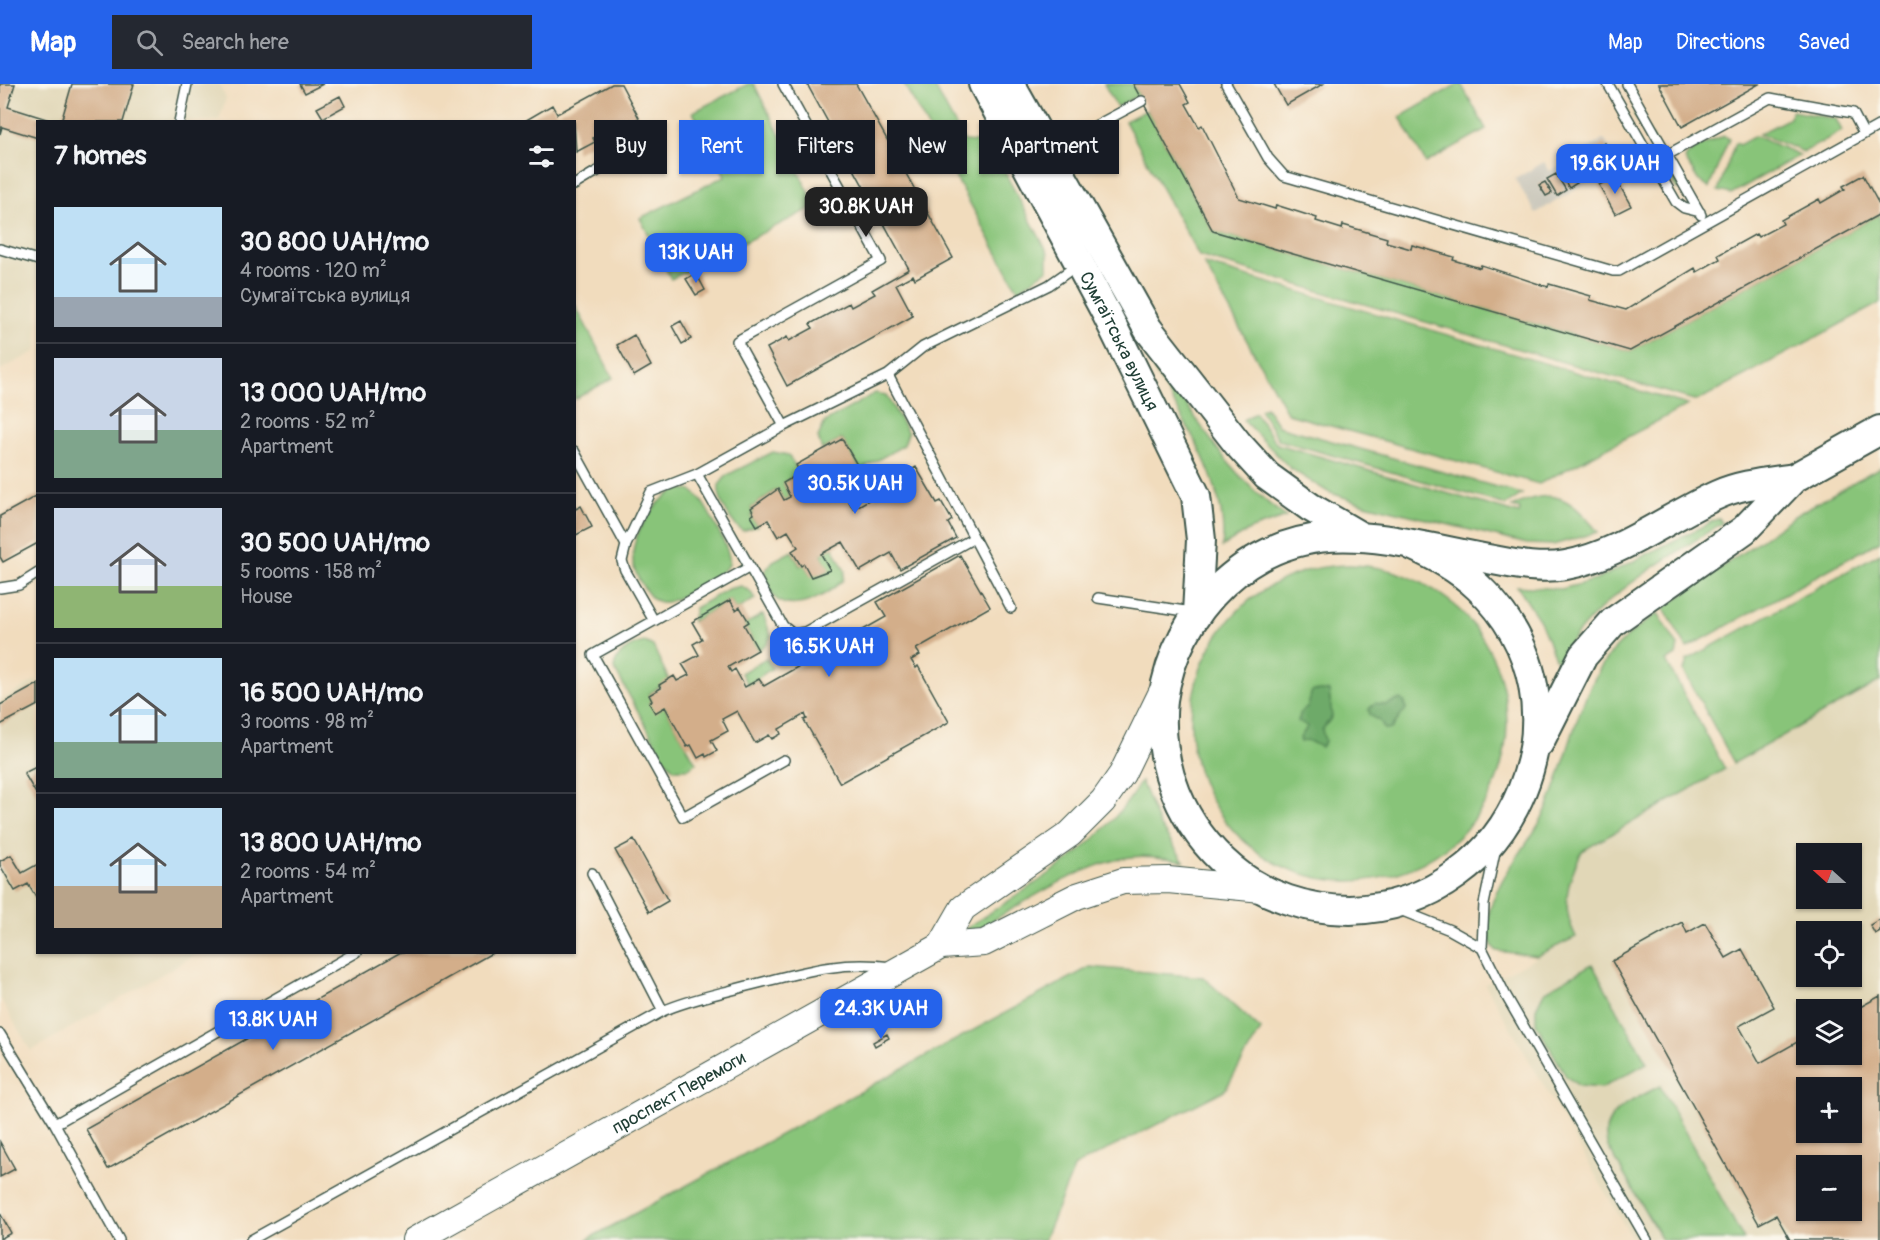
<!DOCTYPE html>
<html lang="en">
<head>
<meta charset="utf-8">
<style>
	:root { --surface:#171b24; --page:#242831; --text:#f1f3f6; --muted:#9ea1a6; --line:#363941; --accent:#2563eb }
	body { margin:0; font-family:Pangolin,sans-serif; background:var(--page); color:var(--text); height:100vh; display:flex; flex-direction:column; font-size:22px; white-space:nowrap }
	* { box-sizing:border-box; margin:0 }
	p { font-size:20px; color:var(--muted) }
	.icon { flex:none; width:33px; height:33px; fill:none; stroke:currentColor; stroke-width:2; stroke-linecap:round; stroke-linejoin:round }
	.map { position:relative; flex:1; overflow:hidden }
	.drawer { position:absolute; left:36px; top:36px; width:540px; height:834px; display:flex; flex-direction:column; background:var(--surface); border-radius:0px; box-shadow:0 2px 4px #0004 }
	.drawer>* { flex:none }
	.guide { position:absolute; left:594px; top:36px; width:570px; height:54px; display:flex; gap:12px }
	.needle { width:39px; rotate:291deg }
	.tools { position:absolute; left:1796px; top:759px; display:grid; gap:12px }
	.tools a { display:grid; place-items:center; width:66px; height:66px; border-radius:0px; background:var(--surface); box-shadow:0 2px 4px #0004; font-size:30px }
	.price { position:absolute; translate:-50% -51px; padding:0 14px; border-radius:12px; background:var(--accent); color:#fff; font-size:20px; line-height:39px; filter:drop-shadow(0 2px 3px #0008) }
	.price::after { content:''; position:absolute; left:50%; top:36px; width:18px; height:14px; margin-left:-9px; background:inherit; clip-path:polygon(0 0,100% 0,50% 100%) }
	.price.selected { background:#222; color:#fff }
	ul { padding:0; list-style:none }
	li { display:flex; align-items:center; gap:18px; height:150px; padding:0 18px }
	li+li { border-top:2px solid var(--line) }
	li span { display:grid; place-items:center; flex:none; width:168px; height:120px; border-radius:0px; color:#555 }
	li>.icon { margin-inline-start:auto }
	span .icon { width:72px; height:72px; fill:#fffc; stroke-width:1 }
	li b { font-size:26px }
	h2 { display:flex; justify-content:space-between; align-items:center; height:72px; padding:0 18px; font-size:26px }
	.chip { padding:0 21px; border-radius:0px; background:var(--surface); box-shadow:0 2px 4px #0004; font-size:21px; line-height:54px }
	.chip.selected { background:var(--accent); color:#fff }
	header { display:flex; align-items:center; gap:36px; box-sizing:border-box; height:84px; padding:0 30px; background:var(--accent); color:#fff }
	header strong { font-size:28px }
	nav { display:flex; gap:33px; margin-inline-start:auto; font-size:21px }
	.search { width:420px; height:54px; background:var(--page); display:flex; align-items:center; gap:15px; box-sizing:border-box; padding:0 21px; border-radius:0px; color:var(--muted); font-size:22px }
	.map>svg:first-child { display:block }
	.built { fill:#e1d7b7; fill-rule:evenodd }
	.industrial { fill:#c7c4b8 }
	.green { fill:#88c479; stroke:#548056; stroke-width:1.5 }
	.forest { fill:#6eaa69; stroke:#46744e; stroke-width:1.5 }
	.building { fill:#d3ae8a; fill-rule:evenodd }
	.lines { fill:none; stroke-linecap:round; stroke-linejoin:round }
	.lane-casing { stroke:#3e5549; stroke-width:12 }
	.secondary-casing { stroke:#3e5549; stroke-width:28 }
	.primary-casing { stroke:#3e5549; stroke-width:32 }
	.lane { stroke:#fff; stroke-width:9 }
	.secondary { stroke:#fff; stroke-width:26 }
	.primary { stroke:#fff; stroke-width:28 }
	.labels { text-anchor:middle; dominant-baseline:central; stroke-width:4.5; stroke-linejoin:round; paint-order:stroke }
	.street-label { font-size:18px; fill:#1f3d34; stroke:#fbf7ec }
</style>
</head>
<body>
<header>
<strong>Map</strong>
<div class="search"><svg class="icon" aria-label="search" viewBox="0 0 24 24"><circle cx="10" cy="10" r="6"/><path d="M15 15l6 6"/></svg>Search here</div>
<nav><a>Map</a><a>Directions</a><a>Saved</a></nav>
</header>
<div class="map">
<svg width="1880" height="1156" viewBox="0 0 1880 1156">
	<rect width="100%" height="100%" fill="#fbf7ec"/>
	<filter id="ink" filterUnits="userSpaceOnUse"><feTurbulence type="fractalNoise" baseFrequency=".0167" numOctaves="2"/><feDisplacementMap in="SourceGraphic" scale="12" xChannelSelector="R" yChannelSelector="G"/><feConvolveMatrix kernelMatrix="1 2 1 2 8 2 1 2 1" color-interpolation-filters="sRGB"/></filter>
	<filter id="wash" filterUnits="userSpaceOnUse"><feTurbulence type="fractalNoise" baseFrequency=".008" numOctaves="4" result="noise"/><feDisplacementMap in="SourceGraphic" scale="24" xChannelSelector="R" yChannelSelector="G"/><feGaussianBlur stdDeviation="1.35" result="paint"/><feColorMatrix in="noise" values="0 0 0 0 0 0 0 0 0 0 0 0 0 0 0 0 0 1.4 0 .05"/><feComposite in="paint" operator="in"/></filter>
	<g filter="url(#wash)">
		<rect width="100%" height="100%" fill="#f1dcbd"/>
		<path class="built" d="M 0,0 L 219,0 L 226,14 L 219,37 L 38,38 L 37,267 L 0,286 Z
			M 37,595 L 38,868 L 198,869 L 31,967 L 0,914 L 0,617 Z
			M 1880,597 L 1880,1156 L 1633,1156 L 1485,900 L 1576,853 L 1565,828 L 1566,817 L 1576,779 L 1582,767 L 1591,760 ZM 1806,770 L 1851,770 L 1851,814 L 1806,814 ZM 1806,848 L 1851,848 L 1851,892 L 1806,892 ZM 1806,926 L 1851,926 L 1851,970 L 1806,970 ZM 1806,1004 L 1851,1004 L 1851,1048 L 1806,1048 ZM 1806,1082 L 1851,1082 L 1851,1126 L 1806,1126 Z"/>
		<path class="industrial" d="M 1604,55 L 1619,80 L 1536,129 L 1515,95 L 1544,78 L 1550,87 Z"/>
		<path class="green" d="M 748,0 L 754,0 L 816,122 L 671,195 L 640,134 L 725,92 L 693,28 Z
			M 904,0 L 933,0 L 964,57 L 989,59 L 1048,169 L 1048,185 L 1018,206 Z
			M 1104,0 L 1133,0 L 1139,11 L 1117,23 Z
			M 1458,0 L 1461,0 L 1486,45 L 1426,79 L 1400,33 Z
			M 1147,26 L 1213,147 L 1630,267 L 1880,130 L 1880,219 L 1697,317 L 1199,172 L 1125,37 Z
			M 1792,27 L 1836,35 L 1842,47 L 1804,68 L 1759,50 L 1790,34 Z
			M 1637,28 L 1680,103 L 1677,105 L 1634,30 Z
			M 1723,52 L 1729,55 L 1709,104 L 1698,96 L 1685,75 C 1692,62 1709,60 1723,52 Z
			M 1755,52 L 1800,71 L 1731,110 L 1718,107 L 1735,59 L 1739,61 Z
			M 1204,180 L 1688,321 L 1539,400 L 1288,330 Z
			M 575,221 L 613,294 L 575,315 L 574,315 Z
			M 1150,266 C 1195,329 1221,386 1286,433 L 1249,446 L 1222,463 C 1231,399 1175,324 1144,269 Z
			M 875,309 L 886,311 L 908,349 L 904,361 L 860,386 L 842,355 L 822,366 L 818,353 L 825,338 Z
			M 1266,323 L 1278,342 L 1522,410 L 1506,421 L 1279,356 L 1260,326 Z
			M 1255,329 L 1277,360 L 1519,430 L 1520,425 L 1512,423 C 1553,401 1571,414 1598,448 L 1553,461 L 1527,460 L 1361,419 L 1328,408 L 1291,385 L 1243,336 Z
			M 773,368 L 788,371 L 800,389 L 783,399 L 790,413 L 784,416 L 777,405 L 751,424 L 754,430 L 751,432 L 757,442 L 743,447 C 731,440 717,415 719,401 L 727,391 Z
			M 1880,383 L 1880,457 L 1687,564 L 1664,524 L 1796,431 Z
			M 871,393 L 878,406 L 856,418 L 846,406 Z
			M 679,405 C 685,405 691,405 696,410 C 704,418 733,469 729,480 C 725,489 678,516 667,518 C 661,519 654,517 650,512 C 642,503 633,487 633,475 C 631,450 656,414 679,405 Z
			M 1719,434 L 1722,439 C 1658,482 1598,510 1557,579 L 1540,537 L 1517,502 L 1561,505 L 1596,496 Z
			M 833,463 L 845,487 L 843,496 C 817,521 769,539 765,487 L 773,477 L 792,467 L 800,482 L 804,480 L 811,492 L 817,489 L 819,492 L 829,486 L 821,470 Z
			M 1880,469 L 1880,597 L 1734,679 L 1684,587 L 1687,576 Z
			M1191 639a158 158 0 1 1 316 0a158 158 0 1 1-316 0Z
			M 741,502 L 750,507 L 755,515 L 736,526 L 730,516 L 692,538 L 695,524 L 728,505 Z
			M 1658,529 L 1678,562 L 1676,571 L 1666,577 L 1725,685 L 1582,767 C 1567,797 1560,822 1576,853 L 1537,872 L 1497,867 C 1488,860 1486,840 1489,829 C 1499,788 1532,760 1548,722 C 1569,673 1576,618 1607,574 C 1621,556 1640,542 1658,529 Z
			M 763,530 L 771,552 L 767,560 L 758,566 L 744,541 Z
			M 645,558 L 653,562 L 669,596 L 649,610 L 652,617 L 649,619 L 665,623 L 696,679 L 687,685 L 674,685 L 665,676 L 614,584 C 616,569 631,560 645,558 Z
			M 766,574 L 772,584 L 748,601 L 741,589 Z
			M 1141,697 L 1159,741 L 1184,777 C 1164,774 1144,770 1124,774 C 1073,784 1015,825 969,850 L 966,844 C 1030,802 1102,765 1141,697 Z
			M 1592,880 L 1647,979 L 1602,1004 L 1579,1002 L 1566,992 L 1536,939 L 1536,924 L 1544,908 Z
			M 1090,883 L 1203,893 L 1261,946 L 1225,1006 L 1075,1082 L 1044,1156 L 586,1156 Z
			M 1660,1002 L 1744,1156 L 1662,1156 L 1608,1063 C 1596,1028 1636,1015 1660,1002 Z"/>
		<path class="forest" d="M 1314,607 L 1329,607 L 1332,633 L 1322,646 L 1325,657 L 1321,663 L 1307,656 L 1301,658 L 1300,654 L 1308,642 L 1298,637 L 1301,628 L 1308,623 L 1311,609 Z
			M 1400,615 L 1405,619 L 1406,625 L 1391,645 L 1384,645 L 1381,638 L 1370,631 L 1369,625 L 1375,619 L 1386,621 Z"/>
		<g id="blocks">
			<path class="building" d="M 0,0 L 15,0 L 8,23 L 56,38 L 38,38 L 38,54 L 2,43 L 0,50 Z
				M 72,0 L 134,0 L 123,38 L 61,38 Z
				M 300,0 L 323,0 L 305,9 Z
				M 612,0 L 621,0 L 639,34 L 620,44 L 618,41 L 593,54 L 595,58 L 576,68 L 574,38 L 523,38 L 552,21 L 557,30 Z
				M 807,0 L 856,0 L 953,174 L 915,195 L 913,191 L 896,200 L 913,232 L 787,302 L 767,264 L 787,253 L 789,257 L 813,244 L 810,240 L 849,219 L 851,223 L 875,210 L 872,206 L 909,185 Z
				M 1133,0 L 1180,0 L 1190,18 L 1186,20 L 1199,43 L 1202,41 L 1239,114 L 1275,125 L 1276,121 L 1317,134 L 1316,137 L 1342,145 L 1343,141 L 1387,154 L 1386,158 L 1397,161 L 1411,165 L 1412,161 L 1454,173 L 1453,176 L 1480,184 L 1481,181 L 1548,203 L 1549,200 L 1591,212 L 1590,216 L 1626,226 L 1695,184 L 1697,188 L 1720,175 L 1718,171 L 1756,150 L 1758,153 L 1783,140 L 1781,136 L 1819,115 L 1821,119 L 1845,105 L 1843,102 L 1863,91 L 1880,122 L 1880,130 L 1630,267 L 1213,147 Z
				M 1274,0 L 1323,0 L 1286,21 Z
				M 1659,0 L 1759,0 L 1682,43 Z
				M 340,12 L 345,22 L 323,34 L 317,24 Z
				M 1604,59 L 1609,68 L 1592,78 L 1587,69 Z
				M 1583,74 L 1593,90 L 1585,95 L 1575,79 Z
				M 1568,83 L 1577,99 L 1569,104 L 1559,88 Z
				M 1556,90 L 1566,106 L 1557,112 L 1547,95 Z
				M 1615,93 L 1631,122 L 1615,130 L 1599,101 Z
				M 1545,98 L 1552,109 L 1546,112 L 1539,101 Z
				M 696,189 L 705,206 L 696,211 L 686,195 Z
				M 681,237 L 691,255 L 682,260 L 672,242 Z
				M 634,251 L 651,282 L 634,292 L 617,261 Z
				M 842,355 L 860,386 L 826,404 L 832,414 L 844,408 L 853,425 L 881,409 L 878,405 L 893,397 L 890,391 L 900,385 L 903,391 L 916,383 L 937,419 L 941,417 L 952,436 L 948,439 L 956,454 L 900,485 L 891,469 L 860,487 L 843,458 L 821,470 L 830,486 L 811,493 L 804,480 L 801,482 L 792,467 L 798,463 L 788,447 L 778,453 L 768,436 L 757,442 L 751,432 L 754,430 L 751,424 L 778,405 L 784,416 L 790,413 L 783,399 L 800,389 L 796,381 Z
				M 38,411 L 38,459 L 3,478 L 0,473 L 0,432 Z
				M 574,421 L 576,425 L 581,422 L 592,443 L 574,452 Z
				M 960,471 L 990,523 L 916,565 L 920,571 L 911,576 L 916,584 L 918,582 L 949,638 L 840,699 L 804,636 L 807,635 L 805,630 L 779,645 L 781,650 L 772,655 L 769,651 L 755,659 L 737,627 L 722,635 L 728,647 L 711,656 L 717,667 L 706,673 L 705,670 L 698,674 L 691,661 L 687,663 L 665,623 L 655,629 L 649,619 L 652,617 L 649,611 L 661,604 L 659,601 L 674,592 L 677,597 L 689,591 L 682,580 L 699,571 L 693,560 L 702,555 L 692,538 L 730,516 L 736,526 L 740,523 L 749,538 L 744,541 L 758,566 L 728,583 L 731,588 L 735,585 L 745,603 L 759,595 L 764,602 L 886,533 L 877,518 Z
				M 38,600 L 38,621 L 0,641 L 0,621 Z
				M 38,682 L 38,713 L 24,689 Z
				M 634,756 L 668,817 L 649,828 L 615,766 Z
				M 11,771 L 22,789 L 38,780 L 38,817 L 28,800 L 15,807 L 0,781 L 0,777 Z
				M 1880,835 L 1880,847 L 1875,850 L 1870,841 Z
				M 1682,838 L 1687,849 L 1705,839 L 1726,874 L 1742,865 L 1774,923 L 1739,942 L 1760,979 L 1806,953 L 1806,970 L 1851,970 L 1851,928 L 1880,912 L 1880,1156 L 1790,1156 L 1776,1131 L 1759,1140 L 1612,877 ZM 1806,1004 L 1851,1004 L 1851,1048 L 1806,1048 ZM 1806,1082 L 1851,1082 L 1851,1126 L 1806,1126 Z
				M 401,868 L 494,868 L 108,1085 L 86,1045 Z
				M 887,950 L 889,954 L 875,962 L 873,958 Z
				M 0,1058 L 15,1085 L 0,1093 Z
				M 0,1129 L 11,1149 L 0,1155 Z"/>
		</g>
	</g>
	<g filter="url(#ink)">
		<use href="#blocks" fill-opacity="0" stroke="#3e5549" stroke-width="1.5"/>
		<g class="lines">
			<defs>
				<path id="lane" d="M 783,0 L 881,177 L 737,257 L 784,342
					M 1226,0 L 1268,74 L 1284,92 L 1613,187 L 1619,187 L 1880,41
					M 1608,0 L 1676,118 L 1684,124 L 1700,128
					M 1627,0 L 1701,131
					M 179,38 L 187,0
					M 1052,65 L 1142,17
					M 1667,71 L 1770,14 L 1853,29 L 1864,50
					M 574,101 L 649,56
					M 0,165 L 38,176
					M 888,291 L 1011,524
					M 574,367 L 626,461 L 622,477 L 625,486 L 654,537
					M 697,390 L 783,542 L 793,550 L 805,548 L 974,454
					M 626,461 L 651,408 L 697,390 L 784,342 L 888,291 L 923,263 L 1049,201 L 1076,182
					M 750,483 L 593,571 L 683,733 L 784,676
					M 0,504 L 19,501 L 38,489
					M 1098,514 L 1192,528
					M 1496,763 L 1484,820 L 1482,864 L 1505,910 L 1647,1156
					M 592,789 L 663,927
					M 1400,826 L 1450,846 L 1482,864
					M 0,950 L 55,1040 L 119,1156
					M 55,1040 L 357,868
					M 251,1156 L 663,927 C 690,915 719,910 747,902 C 800,889 837,876 892,883"/>
				<g id="secondary">
					<path d="M 941,862 L 963,824 L 1070,750 L 1103,717 L 1122,690 L 1162,608"/>
					<path id="s1" d="M 415,1156 L 941,862 L 984,859 L 1077,812 L 1123,797 L 1168,796 L 1262,805"/>
				</g>
				<g id="primary">
					<path id="s2" d="M 983,0 L 1106,229 L 1196,412 L 1201,456 L 1197,529"/>
					<path d="M 1010,0 L 1148,245 L 1238,360 L 1267,392 L 1310,423 L 1358,451"/>
					<path d="M 1411,461 C 1435,472 1458,484 1478,503 C 1601,619 1515,822 1350,826 C 1308,826 1264,812 1232,785 C 1182,743 1156,681 1163,616 C 1169,571 1191,530 1224,499 C 1306,424 1393,458 1488,475 C 1514,480 1540,486 1566,481 C 1620,471 1668,433 1717,411 C 1741,400 1769,398 1794,394"/>
					<path d="M 1539,659 L 1583,572 L 1613,538 L 1744,446 L 1794,394 L 1880,346"/>
				</g>
			</defs>
			<use href="#lane" class="lane-casing"/>
			<use href="#secondary" class="secondary-casing"/>
			<use href="#primary" class="primary-casing"/>
			<use href="#lane" class="lane"/>
			<use href="#secondary" class="secondary"/>
			<use href="#primary" class="primary"/>
		</g>
	</g>
	<g class="labels">
		<g class="street-label">
			<text stroke="none"><textPath href="#s2" startOffset="291">Сумгаїтська вулиця</textPath></text>
			<text stroke="none"><textPath href="#s1" startOffset="302">проспект Перемоги</textPath></text>
		</g>
	</g>
</svg>
<div class="tools">
<a><svg class="needle" viewBox="-14 -14 28 28"><path d="M0-13l5 13h-10z" fill="#e53935"/><path d="M0 13l5-13h-10z" fill="#9ea1a6"/></svg></a>
<a><svg class="icon" aria-label="locate" viewBox="0 0 24 24"><circle cx="12" cy="12" r="6"/><path d="M12 2v4M12 18v4M2 12h4M18 12h4"/></svg></a>
<a><svg class="icon" aria-label="layers" viewBox="0 0 24 24"><path d="M12 4l9 5-9 5-9-5zM3 14l9 5 9-5"/></svg></a>
<a>+</a>
<a>−</a>
</div>
<b class="price" style="left:1615px;top:111px">19.6K UAH</b>
<b class="price selected" style="left:866px;top:154px">30.8K UAH</b>
<b class="price" style="left:696px;top:200px">13K UAH</b>
<b class="price" style="left:855px;top:431px">30.5K UAH</b>
<b class="price" style="left:829px;top:594px">16.5K UAH</b>
<b class="price" style="left:881px;top:956px">24.3K UAH</b>
<b class="price" style="left:273px;top:967px">13.8K UAH</b>
<div class="guide">
<a class="chip">Buy</a>
<a class="chip selected">Rent</a>
<a class="chip">Filters</a>
<a class="chip">New</a>
<a class="chip">Apartment</a>
</div>
<section class="drawer">
<h2>7 homes<svg class="icon" aria-label="filters" viewBox="0 0 24 24"><path d="M4 7h16M4 17h16"/><circle cx="9" cy="7" r="2"/><circle cx="15" cy="17" r="2"/></svg></h2>
<ul>
<li><span style="background:linear-gradient(#bfe0f5 75%,#9aa5b1 0)"><svg class="icon" aria-label="home" viewBox="0 0 24 24"><path d="M3 11l9-7 9 7M6 9v11h12V9"/></svg></span><div><b>30 800 UAH/mo</b><p>4 rooms · 120 m²</p><p>Сумгаїтська вулиця</p></div></li>
<li><span style="background:linear-gradient(#c9d6e8 60%,#7fa58c 0)"><svg class="icon" aria-label="home" viewBox="0 0 24 24"><path d="M3 11l9-7 9 7M6 9v11h12V9"/></svg></span><div><b>13 000 UAH/mo</b><p>2 rooms · 52 m²</p><p>Apartment</p></div></li>
<li><span style="background:linear-gradient(#c9d6e8 65%,#8fb573 0)"><svg class="icon" aria-label="home" viewBox="0 0 24 24"><path d="M3 11l9-7 9 7M6 9v11h12V9"/></svg></span><div><b>30 500 UAH/mo</b><p>5 rooms · 158 m²</p><p>House</p></div></li>
<li><span style="background:linear-gradient(#bfe0f5 70%,#7fa58c 0)"><svg class="icon" aria-label="home" viewBox="0 0 24 24"><path d="M3 11l9-7 9 7M6 9v11h12V9"/></svg></span><div><b>16 500 UAH/mo</b><p>3 rooms · 98 m²</p><p>Apartment</p></div></li>
<li><span style="background:linear-gradient(#bfe0f5 65%,#b9a48a 0)"><svg class="icon" aria-label="home" viewBox="0 0 24 24"><path d="M3 11l9-7 9 7M6 9v11h12V9"/></svg></span><div><b>13 800 UAH/mo</b><p>2 rooms · 54 m²</p><p>Apartment</p></div></li>
</ul>
</section>
</div>
</body>
</html>
